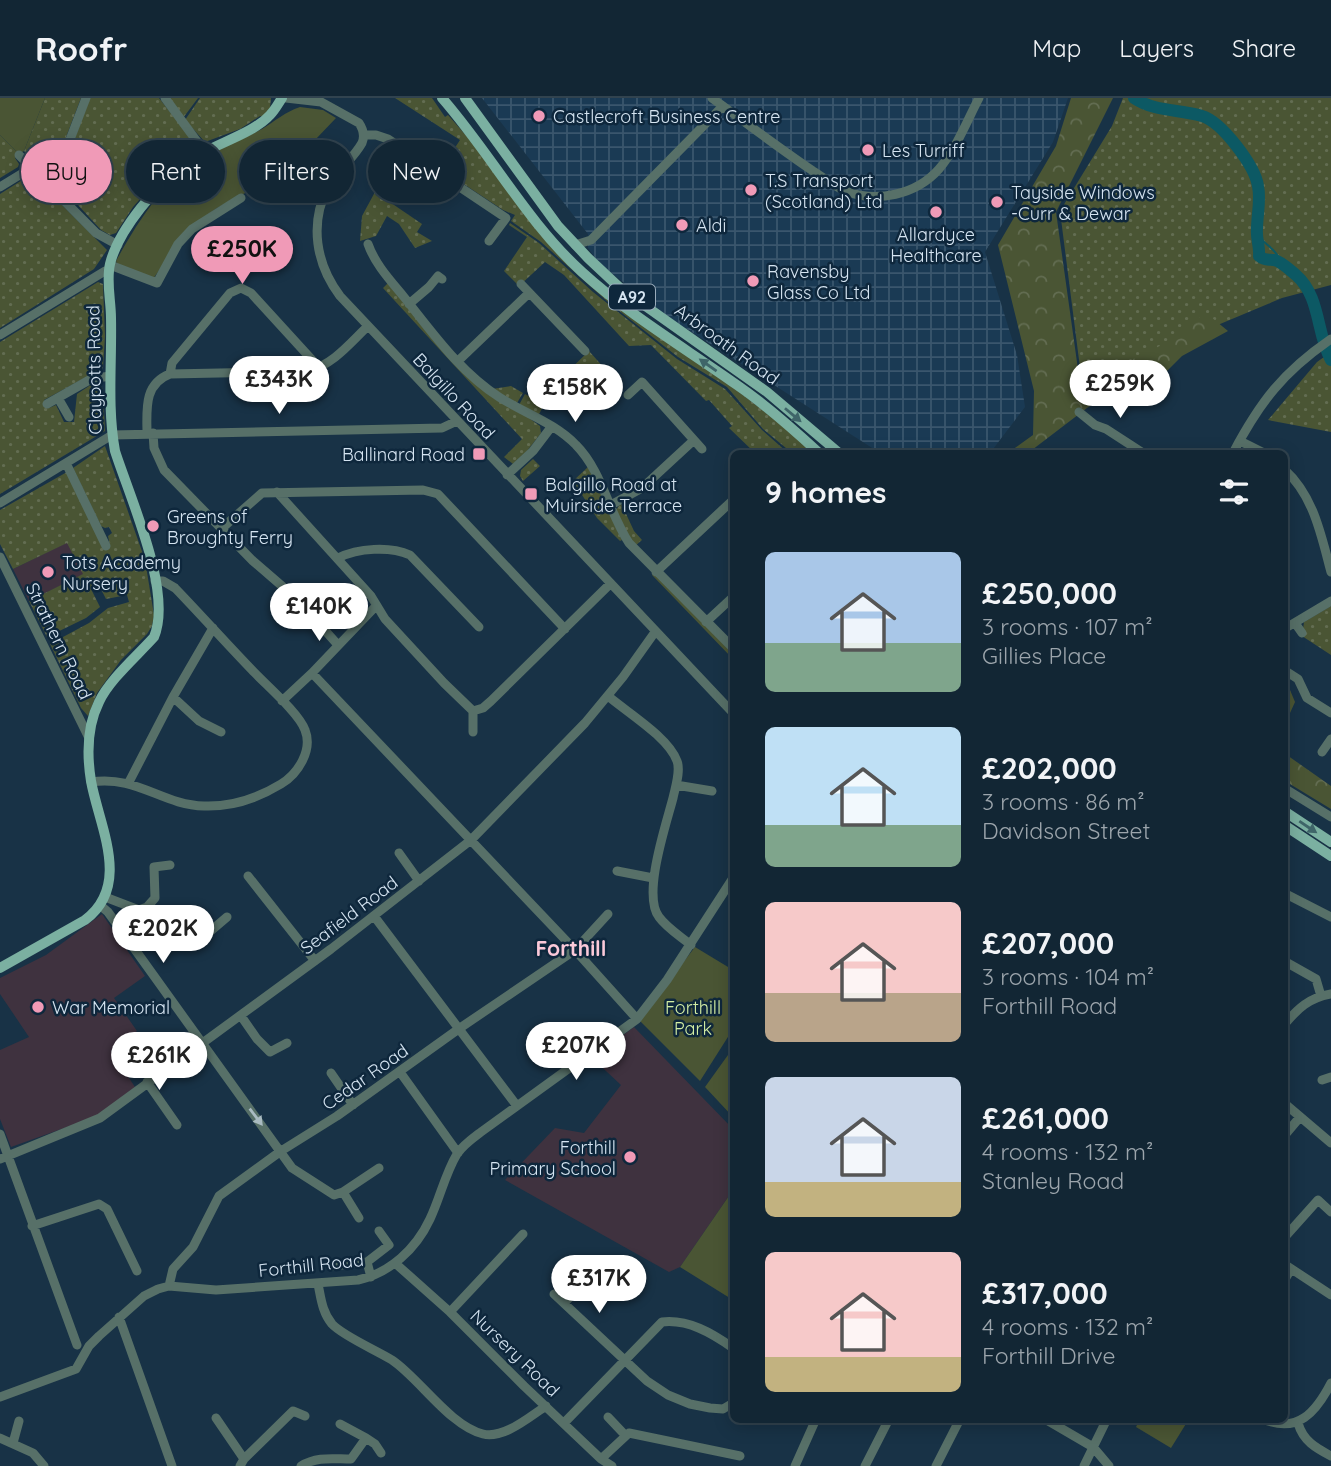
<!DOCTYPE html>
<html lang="en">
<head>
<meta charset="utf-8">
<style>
	:root { --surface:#122634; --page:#1b2e3c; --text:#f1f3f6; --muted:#9ca5ac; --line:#31434f; --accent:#f09ab7 }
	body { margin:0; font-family:Quicksand,sans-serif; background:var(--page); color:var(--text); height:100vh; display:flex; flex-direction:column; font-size:26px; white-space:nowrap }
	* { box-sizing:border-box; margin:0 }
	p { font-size:23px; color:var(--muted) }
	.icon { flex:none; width:38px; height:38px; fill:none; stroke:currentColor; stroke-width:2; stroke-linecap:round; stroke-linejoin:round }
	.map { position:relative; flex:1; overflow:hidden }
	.drawer { position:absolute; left:730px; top:352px; width:558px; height:973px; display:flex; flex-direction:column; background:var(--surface); border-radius:10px; box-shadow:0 4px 18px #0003,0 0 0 2px var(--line) }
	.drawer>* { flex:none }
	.top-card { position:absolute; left:21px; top:42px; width:604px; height:63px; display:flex; gap:14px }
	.price { position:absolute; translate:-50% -60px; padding:0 16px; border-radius:24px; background:#fff; color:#222; font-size:23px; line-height:46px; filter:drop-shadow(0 2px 4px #0008) }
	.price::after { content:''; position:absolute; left:50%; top:42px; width:21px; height:16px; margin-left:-10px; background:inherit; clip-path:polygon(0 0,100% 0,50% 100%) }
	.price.active { background:var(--accent); color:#111 }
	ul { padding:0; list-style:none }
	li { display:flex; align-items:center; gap:21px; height:175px; padding:0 35px }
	li span { display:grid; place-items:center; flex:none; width:196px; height:140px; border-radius:10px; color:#555 }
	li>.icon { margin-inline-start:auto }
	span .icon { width:84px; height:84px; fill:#fffc; stroke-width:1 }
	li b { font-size:30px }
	h2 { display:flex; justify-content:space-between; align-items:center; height:84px; padding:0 35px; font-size:30px }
	.tag { padding:0 24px; border-radius:32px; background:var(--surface); box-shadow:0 4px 18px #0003,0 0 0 2px var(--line); font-size:24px; line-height:63px }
	.tag.active { background:var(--accent); color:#111 }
	header { display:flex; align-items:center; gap:42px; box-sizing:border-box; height:98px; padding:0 35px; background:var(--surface); border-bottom:2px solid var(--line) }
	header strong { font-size:33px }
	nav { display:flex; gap:38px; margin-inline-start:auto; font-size:24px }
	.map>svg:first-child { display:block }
	.industrial { fill:url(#industrial-grid) }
	.education { fill:#3f323f }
	.grass { fill:url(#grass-dots) }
	.forest { fill:url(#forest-crowns) }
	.park { fill:#4a5534 }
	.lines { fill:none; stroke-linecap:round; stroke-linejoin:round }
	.stream { stroke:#0c5964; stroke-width:2 }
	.river { stroke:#0c5964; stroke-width:12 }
	.minor { stroke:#577068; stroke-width:9 }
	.major { stroke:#7bb0a1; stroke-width:10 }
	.oneway { fill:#3f6569 }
	.oneway2 { fill:#a9bbc1 }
	.poi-dot { fill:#f09ab7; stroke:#0e273c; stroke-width:2.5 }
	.labels { text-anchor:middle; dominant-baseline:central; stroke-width:5; stroke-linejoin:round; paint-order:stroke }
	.shield { fill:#0e273c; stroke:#99abbb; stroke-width:2 }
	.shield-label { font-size:16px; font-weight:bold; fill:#d5e4f1 }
	.poi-label { font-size:18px; fill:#d5e4f1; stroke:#0e273c; text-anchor:start }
	.street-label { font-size:18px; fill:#d5e4f1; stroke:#0e273c }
	.park-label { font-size:18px; fill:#d4eea4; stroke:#0e273c }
	.quarter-label { font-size:21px; font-weight:bold; fill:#fbc9d9; stroke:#0e273c }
</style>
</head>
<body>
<header>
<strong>Roofr</strong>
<nav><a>Map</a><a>Layers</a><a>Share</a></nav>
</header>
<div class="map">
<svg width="1331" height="1368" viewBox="0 0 1331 1368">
	<defs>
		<pattern id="industrial-grid" width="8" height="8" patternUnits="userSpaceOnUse" patternTransform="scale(1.75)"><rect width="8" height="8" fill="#1a3a54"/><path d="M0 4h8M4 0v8" fill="none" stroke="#3a566d"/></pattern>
		<pattern id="grass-dots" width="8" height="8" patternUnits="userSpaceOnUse" patternTransform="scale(1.75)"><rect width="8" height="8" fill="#4a5534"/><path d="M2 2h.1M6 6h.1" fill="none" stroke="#636d52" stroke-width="1.8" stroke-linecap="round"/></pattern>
		<pattern id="forest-crowns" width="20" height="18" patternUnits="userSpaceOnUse" patternTransform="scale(1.75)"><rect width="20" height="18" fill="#4a5534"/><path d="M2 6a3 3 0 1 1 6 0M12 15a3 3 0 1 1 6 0" fill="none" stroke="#636d52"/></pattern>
	</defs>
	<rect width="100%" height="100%" fill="#183246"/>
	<path class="industrial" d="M 482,0 L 1068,0 L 1053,44 L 985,154 L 1017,257 L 1025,309 L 990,355 L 880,355 L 662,215 L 599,165 L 588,150 L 588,136 Z"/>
	<path class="education" d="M 68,444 L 84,476 L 29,503 L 13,471 Z
		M 102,816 L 145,878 L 114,900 L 137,933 L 111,953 L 135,989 L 98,1018 L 11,1049 L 0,1021 L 0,952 L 29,939 L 0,896 L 0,880 L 46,857 Z
		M 634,929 L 733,1031 L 733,1092 L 680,1169 L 669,1174 L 505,1082 L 555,1030 L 584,1035 L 621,987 L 592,960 Z"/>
	<path class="grass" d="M 45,0 L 81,0 L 58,60 L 54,67 L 45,73 L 24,53 Z
		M 90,0 L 159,0 L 196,47 L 196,51 L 164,77 L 162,76 L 133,109 L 116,135 L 110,137 L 101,132 L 55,82 L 64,69 Z
		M 168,0 L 198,0 L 183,20 Z
		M 200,0 L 271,0 L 270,10 L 264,20 L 260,18 L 240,31 L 205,44 L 185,22 Z
		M 395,0 L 432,0 L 445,19 L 448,17 L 470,42 L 552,149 L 792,335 L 815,355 L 792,355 L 763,331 L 727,289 L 678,259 L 608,204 L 541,144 L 511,123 L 515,117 L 503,112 L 441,71 L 460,42 Z
		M 1123,0 L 1331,0 L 1331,187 L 1282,200 L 1189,239 L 1084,301 L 1060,113 L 1112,28 Z
		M 0,37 L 19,56 L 15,60 L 19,66 L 18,69 L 0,80 Z
		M 27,79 L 35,80 L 107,152 L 94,171 L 0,230 L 0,96 Z
		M 375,94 L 422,126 L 417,134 L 432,143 L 415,150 L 399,126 L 387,118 L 376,138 L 360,143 L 362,118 Z
		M 510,125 L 539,145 L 593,194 L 677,261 L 725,291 L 762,332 L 788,355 L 755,355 L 729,330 L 732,328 L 709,302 L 706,303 L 651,247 L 629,248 L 564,177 L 545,164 L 519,188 L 504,173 L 527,139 L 509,127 Z
		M 98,184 L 103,186 L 105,238 L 103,270 L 44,302 L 49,310 L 56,307 L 64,324 L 74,324 L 77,296 L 92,286 L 99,286 L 103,291 L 105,333 L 0,396 L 0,244 Z
		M 388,185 L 464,274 L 540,328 L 541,335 L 527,353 L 513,366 L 504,359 L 522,341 L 383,190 Z
		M 589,253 L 605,271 L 579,296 L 563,278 Z
		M 1331,254 L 1331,334 L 1268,322 L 1317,264 Z
		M 511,288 L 523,295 L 517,305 L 492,291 Z
		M 525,296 L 544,307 L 538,318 L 519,307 Z
		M 105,348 L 145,462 L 154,517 L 152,528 L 147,536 L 121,562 L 97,595 L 88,618 L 81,610 L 50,546 L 89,525 L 108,510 L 129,504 L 127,497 L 106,501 L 99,487 L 91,491 L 100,509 L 86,520 L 47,539 L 29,503 L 83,476 L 67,445 L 13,471 L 0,446 L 0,412 L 67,374 L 104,451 L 110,448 L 108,438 L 112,435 L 109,429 L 105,430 L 101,428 L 73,370 Z
		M 533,361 L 540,368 L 523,383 L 520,378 L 521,372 Z
		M 588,369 L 622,442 L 620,443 L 597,420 L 573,383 Z
		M 621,405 L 634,433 L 642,442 L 635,448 L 615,413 Z
		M 654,475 L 733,554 L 733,561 L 652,477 Z
		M 1331,508 L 1331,557 L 1302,538 L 1304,524 Z"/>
	<path class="forest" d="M 1071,0 L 1113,0 L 1056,114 L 1082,300 L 1117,269 L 1180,238 L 1205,214 L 1228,233 L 1182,258 L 1164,276 L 1145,304 L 1113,294 L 1087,310 L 1028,355 L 1008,355 L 1033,337 L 1034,293 L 998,147 L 1056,48 Z
		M 1285,580 L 1295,604 L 1285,626 Z
		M 1284,655 L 1331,688 L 1331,711 L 1285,683 Z"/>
	<path class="park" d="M 0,0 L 45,0 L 24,53 L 19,56 L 0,37 Z
		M 300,9 L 323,12 L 336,20 L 294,64 L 266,84 L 217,110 L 190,129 L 153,181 L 117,166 L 116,163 C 138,123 166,79 207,56 C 225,46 245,40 262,31 C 275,23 285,14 300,9 Z
		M 695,849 L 733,872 L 733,931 L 700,983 L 639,922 Z
		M 733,950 L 733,1019 L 705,989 Z
		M 733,1092 L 733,1202 L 680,1169 Z
		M 1140,1321 L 1189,1321 L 1171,1350 L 1136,1329 Z"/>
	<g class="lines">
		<path class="stream" d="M 1256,135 C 1265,148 1277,150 1281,166"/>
		<path class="river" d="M 1134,0 C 1155,14 1178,11 1202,18 C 1222,24 1255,68 1258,88 C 1261,102 1257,117 1257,131 C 1256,141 1260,149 1259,158 C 1265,163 1268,161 1274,162 C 1281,163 1291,173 1296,177 C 1321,199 1316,235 1331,262"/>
		<path class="minor" d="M 165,0 L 204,53
			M 286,0 L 321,4 L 359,25 C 363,31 365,38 362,45 C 353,61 337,73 328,89 C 309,126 316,166 340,198 L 733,615
			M 712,0 C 746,25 779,50 813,73 C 823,79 834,88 845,93 C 877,105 916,97 939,71 C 956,51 967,23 979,0
			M 364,37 L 376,37 L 388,41 L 506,120 L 489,143
			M 19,57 L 96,135 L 118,147
			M 44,82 L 61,65 L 86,0
			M 0,89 L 31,70
			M 368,146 C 375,166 390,182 404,199 C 432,234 460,274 499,299 C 524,315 555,325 576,347 C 602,373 609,415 629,445 L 733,550
			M 575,147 L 591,142 L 723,8
			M 110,167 L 157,185 L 178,146 L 192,131 L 241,100
			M 234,167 L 243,173 L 252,168
			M 521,186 L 585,253
			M 409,206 L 429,189 L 438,178 L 442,181
			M 0,237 L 105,173 L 109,173
			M 458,263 L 529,195
			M 170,276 L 308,273 C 333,267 350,245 368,228
			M 628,297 L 642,284 L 702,351
			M 58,300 L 69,319
			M 47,306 L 91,281 L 110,278
			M 1079,314 L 1095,327 L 1106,331 L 1143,355
			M 153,335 L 154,350 L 164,372 L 253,463 L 297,501 L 338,547
			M 147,336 C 147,313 143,286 170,276 L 172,265 L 230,195 L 241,190 L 251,195 L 314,264 L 317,271
			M 1240,343 L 1264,355
			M 1233,355 C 1260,304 1283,274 1331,241
			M 66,365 L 106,448
			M 1284,371 C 1314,398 1321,437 1331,474
			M 507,377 L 533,353 L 552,328
			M 277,394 L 371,498 L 385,521 L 444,585 L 473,613 L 483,610 L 491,603 L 610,486
			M 0,405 L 112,337 L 442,330 L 457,323
			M 609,408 L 642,390 L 694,342
			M 221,431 L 262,395 L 423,392 L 438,396 L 565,531
			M 0,459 L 89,640
			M 338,460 C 358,450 390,448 410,457 L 479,529
			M 656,474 L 733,402
			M 706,524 L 733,499
			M 1295,525 L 1302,535
			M 1284,531 L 1331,503
			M 1284,572 L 1298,581 L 1307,600 L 1331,615
			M 312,575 L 575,852 L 637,921
			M 608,598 C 628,615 668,639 677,663 C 681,673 675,690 673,700 C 666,727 642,797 659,819 C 667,830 680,838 691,847
			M 173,599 L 199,623 L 221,634
			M 282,603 L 312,575 L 376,508
			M 473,634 L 473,613
			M 1322,654 L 1331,641
			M 91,684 C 137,677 162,707 204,708 C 232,709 258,700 281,686 C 298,676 313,652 305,632 C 299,615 266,587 252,572 C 226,545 201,517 175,490 L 163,483 L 155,483
			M 129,684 L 173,599 L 213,530
			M 676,687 L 712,693
			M 1284,690 L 1331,719
			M 399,755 L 419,783
			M 617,773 L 653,780
			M 248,778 L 315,863
			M 1284,795 L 1331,819
			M 105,799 L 139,812 L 147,809 L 155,800 L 154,769 L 170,767
			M 101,808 L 108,814 L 292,1070 L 334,1097 L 343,1094 L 379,1070
			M 147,809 L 154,823 L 185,844 L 200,842 L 227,819
			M 374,818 L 517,1008
			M 1284,863 L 1316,881 L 1321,898
			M 241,918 L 257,941 L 270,954 L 287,945
			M 1284,927 C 1298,910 1309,900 1331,896
			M 400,974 L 458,1055
			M 331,975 L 353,1007
			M 1322,982 L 1331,979
			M 147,984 L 177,1027
			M 1284,1005 L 1331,1045
			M 0,1036 L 77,1247
			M 1284,1038 L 1300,1019
			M 0,1061 L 100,1020 L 331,851 L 471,742 L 585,625 L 623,579 L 655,534
			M 343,1094 L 359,1120
			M 32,1128 L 99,1106 L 107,1111 L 137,1173
			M 1284,1140 L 1318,1102 L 1331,1114
			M 395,1165 L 450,1214 L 524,1288 L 601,1361 L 612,1368
			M 1284,1166 L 1331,1197
			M 333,1168 L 367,1164
			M 371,1179 L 367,1164 L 389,1147 L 379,1133
			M 1284,1183 L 1291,1171
			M 318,1186 C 321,1200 322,1214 332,1226 C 343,1238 376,1252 392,1262 C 419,1280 450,1328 483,1336 C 504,1341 529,1319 546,1308
			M 169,1188 L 173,1171 L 193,1149 L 219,1098 L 281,1053 L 337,1018 L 460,930 L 575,852 L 608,816
			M 554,1196 L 647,1283 L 668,1297 L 690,1306 L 710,1310 L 723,1311 L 733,1305
			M 564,1205 L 605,1164
			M 450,1214 L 523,1136
			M 119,1219 L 172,1368
			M 0,1299 L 76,1271 L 89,1248 L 99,1238 L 144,1198 L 158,1191 L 169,1188 L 216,1192 L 358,1182 C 390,1175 416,1151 430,1121 C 440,1100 445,1076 457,1056 C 463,1047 473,1040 481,1034 L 637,921 L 667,882 L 733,780
			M 608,1319 L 625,1337
			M 216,1320 L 244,1361
			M 1045,1321 L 1093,1349 L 1109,1368
			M 1263,1321 C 1298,1336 1316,1314 1331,1285
			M 564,1325 L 662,1224 C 688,1221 712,1235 733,1250
			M 1298,1325 C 1303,1343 1316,1350 1331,1358
			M 340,1326 L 366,1340
			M 0,1340 L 33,1355 L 44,1368
			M 13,1345 L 19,1323
			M 601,1361 L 629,1335 L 740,1358
			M 240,1368 L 244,1361 L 293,1313 L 305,1318
			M 301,1368 C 317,1358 333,1361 351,1361 L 366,1340 L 375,1346 L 381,1355
			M 795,1368 L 816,1321
			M 865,1368 L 889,1321
			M 936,1368 L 960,1321
			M 1084,1368 L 1105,1325"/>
		<path class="major" d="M 442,0 C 491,56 527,124 582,174 C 629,217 685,250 737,287 C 766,307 793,331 819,355
			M 465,0 L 558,128 L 588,160 L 620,190 L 767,294 L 839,355
			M 1284,713 L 1331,744
			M 1284,727 L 1331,758
			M 0,870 L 85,822 C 132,787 99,728 91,683 C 87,658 87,628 99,604 C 109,582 137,558 154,539 C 173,494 130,400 115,353 C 107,309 112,265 111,220 C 111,203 106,183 110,166 C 118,132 158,85 186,65 C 210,47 252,37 270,17 C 275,12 278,6 282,0"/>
	</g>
	<defs><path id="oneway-solid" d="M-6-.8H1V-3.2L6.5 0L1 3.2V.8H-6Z" transform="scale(1.75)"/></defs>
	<g class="oneway">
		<use href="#oneway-solid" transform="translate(708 267) rotate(-145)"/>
		<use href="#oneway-solid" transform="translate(793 317) rotate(40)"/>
		<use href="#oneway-solid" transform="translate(1308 729) rotate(34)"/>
	</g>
	<use class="oneway2" href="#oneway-solid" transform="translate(256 1019) rotate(53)"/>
	<g class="poi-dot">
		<circle cx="539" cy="18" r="7"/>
		<circle cx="868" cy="52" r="7"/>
		<circle cx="751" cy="92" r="7"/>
		<circle cx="997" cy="104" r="7"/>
		<circle cx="936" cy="114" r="7"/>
		<circle cx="682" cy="127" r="7"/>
		<circle cx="753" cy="183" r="7"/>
		<rect x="472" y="349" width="14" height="14" rx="3.5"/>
		<rect x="524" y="389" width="14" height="14" rx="3.5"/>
		<circle cx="153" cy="428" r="7"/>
		<circle cx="48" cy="474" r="7"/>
		<circle cx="38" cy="909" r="7"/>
		<circle cx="630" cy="1059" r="7"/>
	</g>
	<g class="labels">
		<rect class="shield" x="609" y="186.5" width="46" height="25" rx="5"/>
		<g class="shield-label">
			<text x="632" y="199">A92</text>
		</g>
		<g class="poi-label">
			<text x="553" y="18">Castlecroft Business Centre</text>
			<text x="882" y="52">Les Turriff</text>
			<text x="765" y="82">T.S Transport<tspan x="765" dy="21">(Scotland) Ltd</tspan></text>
			<text x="1011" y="94">Tayside Windows<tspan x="1011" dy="21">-Curr &amp; Dewar</tspan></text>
			<text x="696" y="127">Aldi</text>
			<text x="936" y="136" text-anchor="middle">Allardyce<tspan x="936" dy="21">Healthcare</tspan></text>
			<text x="767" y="173">Ravensby<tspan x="767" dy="21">Glass Co Ltd</tspan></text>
			<text x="465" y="356" text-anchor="end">Ballinard Road</text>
			<text x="545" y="386">Balgillo Road at<tspan x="545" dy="21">Muirside Terrace</tspan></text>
			<text x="167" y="418">Greens of<tspan x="167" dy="21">Broughty Ferry</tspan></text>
			<text x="62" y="464">Tots Academy<tspan x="62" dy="21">Nursery</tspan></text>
			<text x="52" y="909">War Memorial</text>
			<text x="616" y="1049" text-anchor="end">Forthill<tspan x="616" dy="21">Primary School</tspan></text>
		</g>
		<g class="street-label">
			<text transform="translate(727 246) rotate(36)">Arbroath Road</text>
			<text transform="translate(94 272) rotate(-91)">Claypotts Road</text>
			<text transform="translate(454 298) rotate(47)">Balgillo Road</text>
			<text transform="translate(59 543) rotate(64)">Strathern Road</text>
			<text transform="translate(349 817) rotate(-37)">Seafield Road</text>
			<text transform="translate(365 979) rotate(-35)">Cedar Road</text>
			<text transform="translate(311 1167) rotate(-6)">Forthill Road</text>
			<text transform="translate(515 1255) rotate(44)">Nursery Road</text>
		</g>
		<g class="park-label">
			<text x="693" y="909">Forthill<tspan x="693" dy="21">Park</tspan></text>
		</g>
		<g class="quarter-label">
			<text x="571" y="850">Forthill</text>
		</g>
	</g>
</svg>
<b class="price active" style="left:242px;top:188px">£250K</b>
<b class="price" style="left:279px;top:318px">£343K</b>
<b class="price" style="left:1120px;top:322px">£259K</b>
<b class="price" style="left:575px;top:326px">£158K</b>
<b class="price" style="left:319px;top:545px">£140K</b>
<b class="price" style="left:163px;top:867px">£202K</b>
<b class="price" style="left:576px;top:984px">£207K</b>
<b class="price" style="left:159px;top:994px">£261K</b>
<b class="price" style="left:599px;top:1217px">£317K</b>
<div class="top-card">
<a class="tag active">Buy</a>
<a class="tag">Rent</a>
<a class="tag">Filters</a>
<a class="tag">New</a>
</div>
<section class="drawer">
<h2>9 homes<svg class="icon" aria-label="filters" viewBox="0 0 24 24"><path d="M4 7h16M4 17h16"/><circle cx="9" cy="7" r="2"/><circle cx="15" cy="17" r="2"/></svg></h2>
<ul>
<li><span style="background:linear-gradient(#a9c7e8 65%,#7fa58c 0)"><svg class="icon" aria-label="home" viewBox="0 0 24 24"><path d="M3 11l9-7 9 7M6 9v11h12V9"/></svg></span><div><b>£250,000</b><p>3 rooms · 107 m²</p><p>Gillies Place</p></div></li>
<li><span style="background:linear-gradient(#bfe0f5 70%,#7fa58c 0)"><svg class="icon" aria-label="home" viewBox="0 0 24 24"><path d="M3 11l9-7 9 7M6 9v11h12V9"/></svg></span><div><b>£202,000</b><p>3 rooms · 86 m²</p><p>Davidson Street</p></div></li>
<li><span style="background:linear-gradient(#f6c9c9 65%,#b9a48a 0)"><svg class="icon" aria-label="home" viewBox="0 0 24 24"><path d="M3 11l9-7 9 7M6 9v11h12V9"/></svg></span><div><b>£207,000</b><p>3 rooms · 104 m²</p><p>Forthill Road</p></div></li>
<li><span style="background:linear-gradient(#c9d6e8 75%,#c2b280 0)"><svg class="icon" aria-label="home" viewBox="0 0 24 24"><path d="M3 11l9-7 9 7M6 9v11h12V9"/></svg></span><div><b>£261,000</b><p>4 rooms · 132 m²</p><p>Stanley Road</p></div></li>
<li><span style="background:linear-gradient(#f6c9c9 75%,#c2b280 0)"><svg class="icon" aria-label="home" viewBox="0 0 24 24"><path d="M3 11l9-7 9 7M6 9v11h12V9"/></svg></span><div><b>£317,000</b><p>4 rooms · 132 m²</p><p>Forthill Drive</p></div></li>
</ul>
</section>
</div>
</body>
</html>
